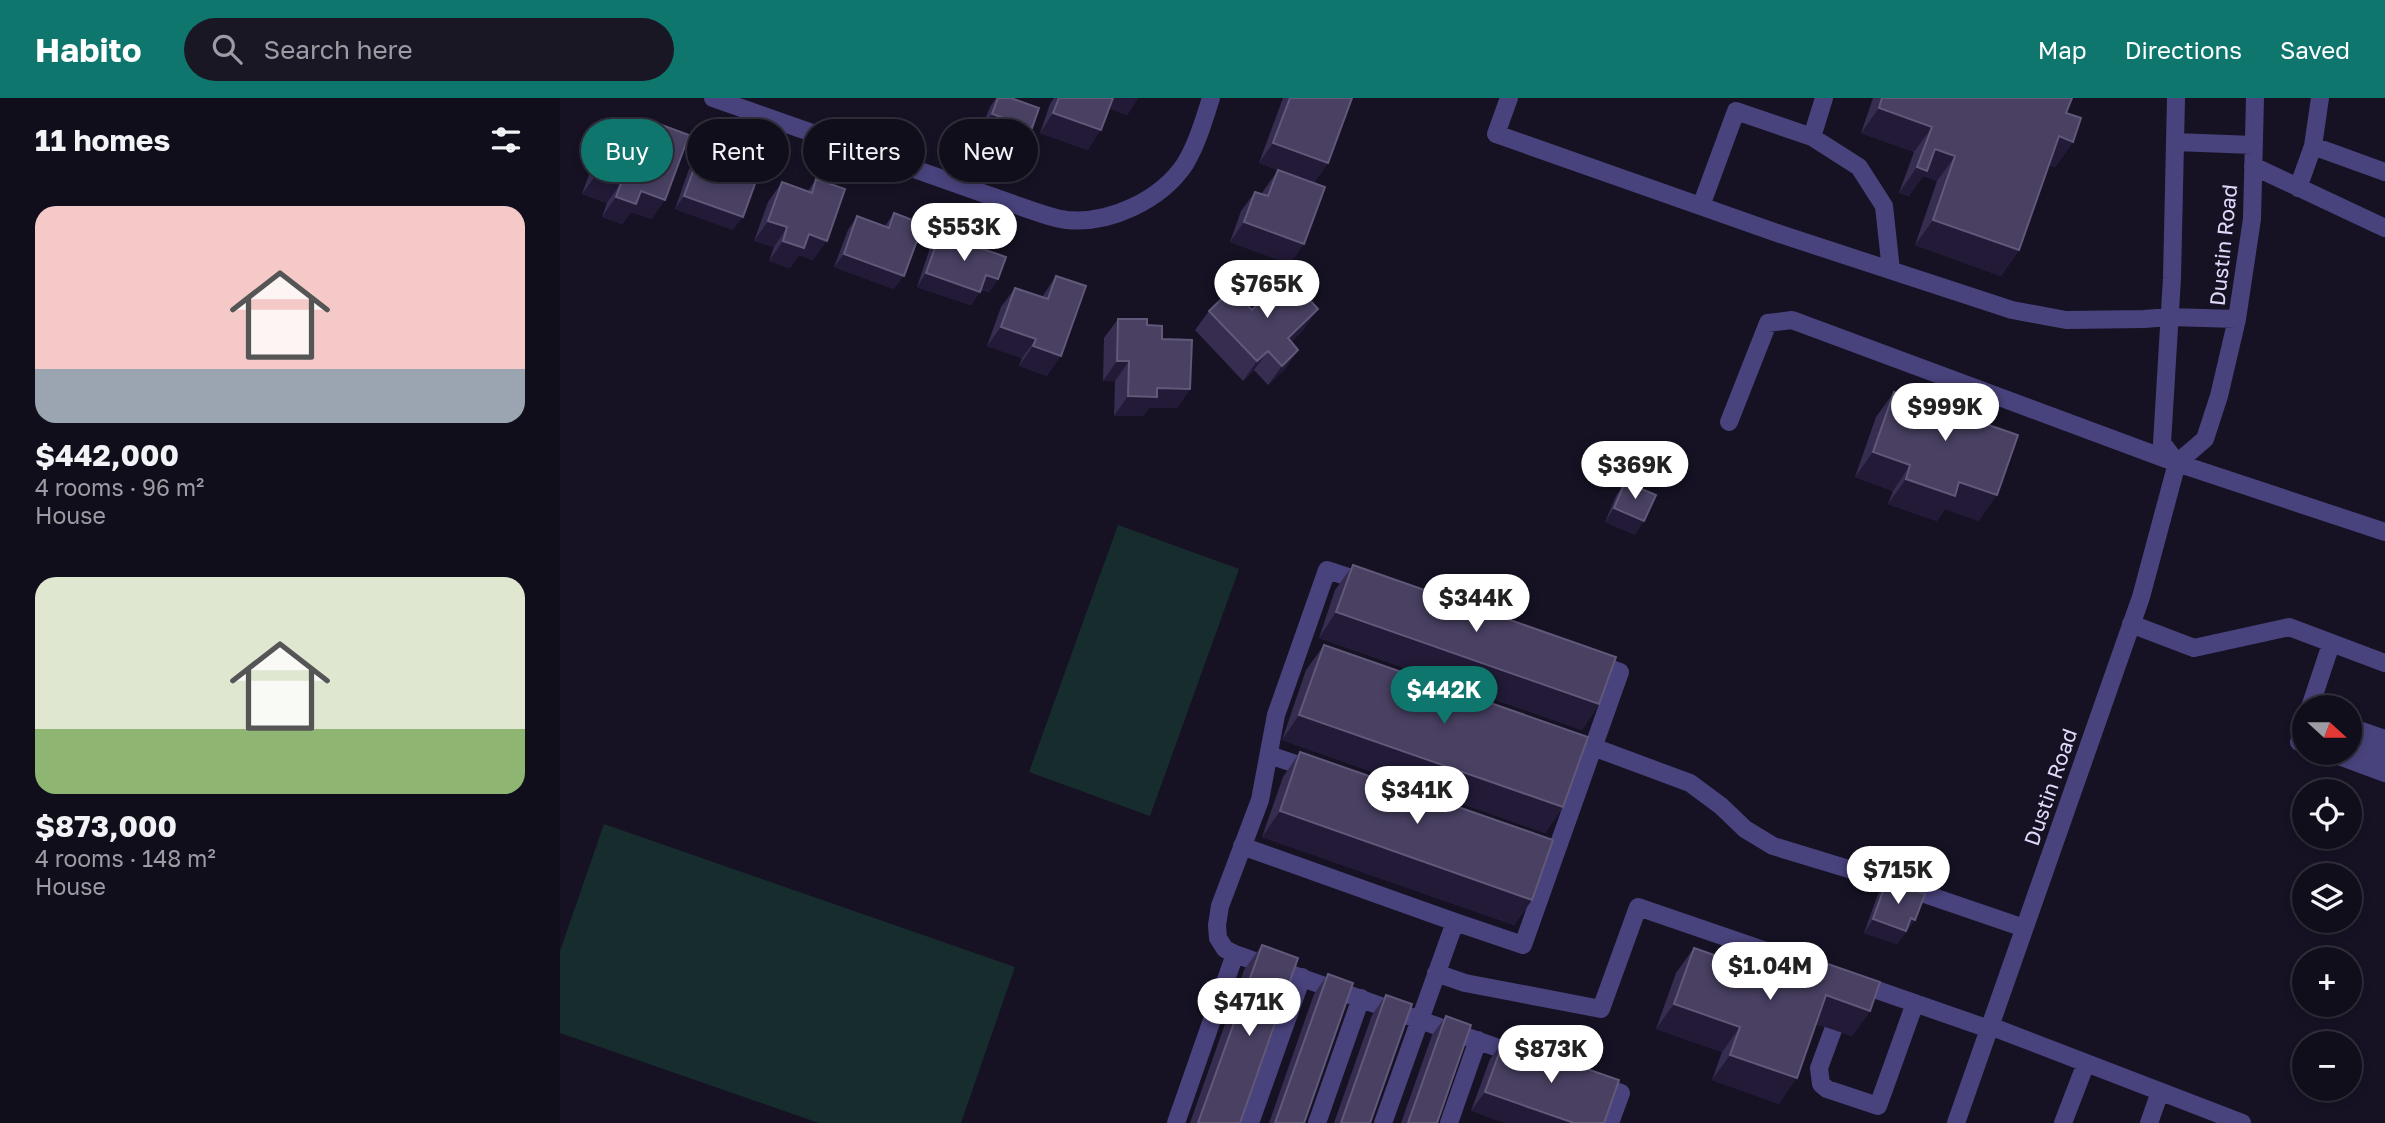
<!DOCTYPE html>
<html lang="en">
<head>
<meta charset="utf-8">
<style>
	:root { --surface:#100e1b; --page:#191724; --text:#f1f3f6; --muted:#9c9ca3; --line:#302e3a; --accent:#0f766e }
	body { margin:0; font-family:"Golos Text",sans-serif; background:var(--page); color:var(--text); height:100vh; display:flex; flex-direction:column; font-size:26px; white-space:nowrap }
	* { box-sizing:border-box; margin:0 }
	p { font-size:23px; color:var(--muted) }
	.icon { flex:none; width:38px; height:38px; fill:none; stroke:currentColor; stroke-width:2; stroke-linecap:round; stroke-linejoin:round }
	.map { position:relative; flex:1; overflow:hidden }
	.panel { display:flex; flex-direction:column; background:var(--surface); width:560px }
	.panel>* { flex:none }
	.hud { position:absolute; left:21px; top:21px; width:665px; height:63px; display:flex; gap:14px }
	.needle { width:46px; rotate:111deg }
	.controls { position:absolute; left:1732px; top:597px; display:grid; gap:14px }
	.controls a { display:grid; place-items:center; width:70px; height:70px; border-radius:50%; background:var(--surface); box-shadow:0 4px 10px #0003,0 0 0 2px var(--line); font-size:35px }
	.price { position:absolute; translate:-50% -60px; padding:0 16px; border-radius:24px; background:#fff; color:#222; font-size:23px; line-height:46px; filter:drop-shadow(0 2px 4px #0008) }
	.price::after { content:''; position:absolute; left:50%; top:42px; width:21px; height:16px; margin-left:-10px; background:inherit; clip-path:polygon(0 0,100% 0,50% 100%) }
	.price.current { background:var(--accent); color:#fff }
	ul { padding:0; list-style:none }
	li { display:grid; align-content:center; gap:14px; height:371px; padding:0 35px }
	li span { display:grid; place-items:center; height:217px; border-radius:21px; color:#555 }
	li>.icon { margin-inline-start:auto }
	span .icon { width:126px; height:126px; fill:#fffc; stroke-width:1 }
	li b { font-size:30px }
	h2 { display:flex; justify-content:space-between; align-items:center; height:84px; padding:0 35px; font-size:30px }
	.pill { padding:0 24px; border-radius:32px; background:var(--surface); box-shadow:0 4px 10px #0003,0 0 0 2px var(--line); font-size:24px; line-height:63px }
	.pill.current { background:var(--accent); color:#fff }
	header { display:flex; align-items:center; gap:42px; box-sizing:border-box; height:98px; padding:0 35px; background:var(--accent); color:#fff }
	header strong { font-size:33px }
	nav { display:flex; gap:38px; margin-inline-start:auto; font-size:24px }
	.search { width:490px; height:63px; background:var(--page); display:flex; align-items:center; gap:18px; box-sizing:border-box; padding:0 24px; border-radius:38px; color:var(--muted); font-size:26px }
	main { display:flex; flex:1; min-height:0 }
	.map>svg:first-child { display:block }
	.green { fill:#162c2d }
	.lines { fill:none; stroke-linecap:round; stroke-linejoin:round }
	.minor { stroke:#49437d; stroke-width:18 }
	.wall { fill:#372d50 }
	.shaded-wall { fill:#221a37 }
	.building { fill:#494062; stroke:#61587a; stroke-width:2 }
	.labels { text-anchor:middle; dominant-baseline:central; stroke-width:5; stroke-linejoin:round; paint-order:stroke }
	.street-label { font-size:21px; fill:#e0dafa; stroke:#161224 }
</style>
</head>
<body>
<header>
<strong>Habito</strong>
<div class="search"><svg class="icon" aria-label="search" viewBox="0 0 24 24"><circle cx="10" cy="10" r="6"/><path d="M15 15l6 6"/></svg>Search here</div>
<nav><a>Map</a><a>Directions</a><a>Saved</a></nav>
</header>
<main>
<section class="panel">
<h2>11 homes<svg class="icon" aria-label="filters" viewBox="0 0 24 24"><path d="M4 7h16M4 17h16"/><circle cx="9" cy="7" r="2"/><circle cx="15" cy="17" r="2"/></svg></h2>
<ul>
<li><span style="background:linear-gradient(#f6c9c9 75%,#9aa5b1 0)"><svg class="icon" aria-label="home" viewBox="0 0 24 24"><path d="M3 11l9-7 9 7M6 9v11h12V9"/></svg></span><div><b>$442,000</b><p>4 rooms · 96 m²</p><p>House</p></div></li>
<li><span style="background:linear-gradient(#dfe7d0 70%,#8fb573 0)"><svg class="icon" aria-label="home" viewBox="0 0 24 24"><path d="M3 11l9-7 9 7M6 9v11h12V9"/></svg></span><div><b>$873,000</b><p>4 rooms · 148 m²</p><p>House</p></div></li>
</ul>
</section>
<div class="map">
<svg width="1825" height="1025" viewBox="0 0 1825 1025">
	<rect width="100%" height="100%" fill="#161224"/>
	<path class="green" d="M 558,427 L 679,471 L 590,718 L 469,674 Z
		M 44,726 L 455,869 L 401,1025 L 259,1025 L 0,935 L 0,853 Z"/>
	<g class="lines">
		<path class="minor" d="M 153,0 L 459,108 C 474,113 491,120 507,122 C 550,126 601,102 625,66 C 637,46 644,22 651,0
			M 949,0 L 936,36 L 1220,136 L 1452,212 L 1506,222 L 1584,221 L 1610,219 L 1677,221
			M 1264,0 L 1252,39 L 1299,69 L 1324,108 L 1331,172
			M 1616,0 L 1612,180 L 1602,345 L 1617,365
			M 1615,44 L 1693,47
			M 1753,48 L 1825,74
			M 1693,68 L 1825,130
			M 1738,90 L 1753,48 L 1760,0
			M 1141,108 L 1176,13 L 1252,39
			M 1169,324 L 1208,225 L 1232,222 L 1617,365 L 1825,434
			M 1571,526 L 1634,550 L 1729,529 L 1825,565
			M 1750,609 L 1771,546
			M 1745,626 L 1739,644 L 1745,646
			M 1790,629 L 1825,641
			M 1790,645 L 1825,657
			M 1033,649 L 1130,685 L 1161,708 L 1185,731 L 1213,748 L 1315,779 L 1464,830
			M 1768,654 L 1825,675
			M 709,657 L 754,672
			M 682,748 L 895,824
			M 675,856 L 665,851 L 658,840 L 657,827 L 660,808 L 700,702 L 716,617 L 767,472 L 807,485
			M 876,875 L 905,885 L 1041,911 L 1078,809 L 1244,866
			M 1297,885 L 1429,931
			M 1430,928 L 1682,1025
			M 1273,932 L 1259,970 L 1261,986 L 1267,991 L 1318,1008 L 1355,905
			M 1033,985 L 1061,995 L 1050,1025
			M 616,1025 L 675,856 L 958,957
			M 690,1025 L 742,879
			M 757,1025 L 801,900
			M 823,1025 L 895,824 L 963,847 L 1060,574 L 1031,564
			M 889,1025 L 918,942
			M 1396,1025 L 1581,499 L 1617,365 L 1645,341 L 1659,298 L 1677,221 L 1692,121 L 1695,0
			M 1503,1025 L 1526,965
			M 1589,1025 L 1600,994"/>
	</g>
	<path class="wall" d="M 436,0 L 451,0 L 472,30 L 462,43 L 422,29 L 430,9 Z
		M 494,0 L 578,0 L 567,17 L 549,10 L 528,52 L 480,35 L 490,6 Z
		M 723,0 L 792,0 L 768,65 L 754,85 L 699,65 Z
		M 1313,0 L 1512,0 L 1506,15 L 1513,44 L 1495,69 L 1489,67 L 1459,152 L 1441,178 L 1355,147 L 1377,83 L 1363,78 L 1349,98 L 1339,95 L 1354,54 L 1301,35 Z
		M 99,26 L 92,121 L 71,114 L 62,126 L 42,119 L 47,105 L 22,96 L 37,55 L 51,35 L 84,47 Z
		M 139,57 L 170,69 L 177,60 L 173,132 L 115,111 L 129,71 Z
		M 718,72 L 730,166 L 670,144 L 681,113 L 695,94 L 702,96 L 704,92 Z
		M 256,81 L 253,162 L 239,157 L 230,170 L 209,163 L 214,149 L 194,143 L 208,104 L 222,84 L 248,93 Z
		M 334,115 L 334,191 L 274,169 L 288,132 L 297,118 L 325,128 Z
		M 380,136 L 438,181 L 429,194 L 421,192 L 411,207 L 357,189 L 370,150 Z
		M 496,178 L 487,278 L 459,268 L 462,260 L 427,248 L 441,209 L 455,190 L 482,199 Z
		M 692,212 L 745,230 L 731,244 L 738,252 L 725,271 L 708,287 L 694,272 L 683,283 L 635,232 L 649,213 Z
		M 558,221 L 587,227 L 602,241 L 630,291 L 617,310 L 589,310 L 583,318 L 554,318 L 555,283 L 543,283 L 544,240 Z
		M 1377,292 L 1420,324 L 1419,423 L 1385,411 L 1377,423 L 1328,406 L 1333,393 L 1295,379 L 1316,319 L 1334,294 L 1368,306 Z
		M 1065,384 L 1075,437 L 1045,424 L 1056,398 Z
		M 793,467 L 1039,606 L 1022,632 L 759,540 L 775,492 Z
		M 764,547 L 1003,709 L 985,735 L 722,642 L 746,572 Z
		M 740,654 L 972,802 L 954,827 L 702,739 L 723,679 Z
		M 1327,782 L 1355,822 L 1337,846 L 1304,835 L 1318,796 Z
		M 702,847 L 680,1025 L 630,1025 L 684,872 Z
		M 1134,850 L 1195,871 L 1206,855 L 1222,860 L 1228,852 L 1310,913 L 1292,938 L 1256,926 L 1219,1006 L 1152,982 L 1162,954 L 1096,931 L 1116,875 Z
		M 768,876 L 744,1025 L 709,1025 L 754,896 Z
		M 826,897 L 810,1025 L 774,1025 L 812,917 Z
		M 886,918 L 877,1025 L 841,1025 L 872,937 Z
		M 944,942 L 1059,982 L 911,1013 L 930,961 Z"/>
	<path class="shaded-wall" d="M 549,0 L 578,0 L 567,17 L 543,8 Z
		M 1319,10 L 1372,29 L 1354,54 L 1301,35 Z
		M 493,15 L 541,32 L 528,52 L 480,35 Z
		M 432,16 L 472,30 L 462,43 L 422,29 Z
		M 1499,38 L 1513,44 L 1495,69 L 1481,64 Z
		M 713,45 L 768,65 L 754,85 L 699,65 Z
		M 1375,51 L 1395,58 L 1377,83 L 1363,78 L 1349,98 L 1339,95 L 1357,69 Z
		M 36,77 L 61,85 L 47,105 L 22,96 Z
		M 81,93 L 105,102 L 92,121 L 71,114 L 62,126 L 42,119 L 56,99 Z
		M 124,98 L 183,119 L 173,132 L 115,111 Z
		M 1373,122 L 1459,152 L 1441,178 L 1355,147 Z
		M 208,123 L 227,129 L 214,149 L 194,143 Z
		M 684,124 L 744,146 L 730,166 L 670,144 Z
		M 249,136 L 267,143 L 253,162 L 239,157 L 230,170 L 209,163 L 223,143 Z
		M 284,156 L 344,178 L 334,191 L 274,169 Z
		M 366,175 L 420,194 L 411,207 L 357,189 Z
		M 426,177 L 438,181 L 429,194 L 417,190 Z
		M 758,211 L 745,230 L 714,260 L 728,240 Z
		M 441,229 L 476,241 L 462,260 L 427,248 Z
		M 473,248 L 501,258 L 487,278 L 459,268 Z
		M 738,252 L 725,271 L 708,287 L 722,268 Z
		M 708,253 L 694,272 L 683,283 L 697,263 Z
		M 557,263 L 569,263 L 555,283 L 543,283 Z
		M 597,290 L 630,291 L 617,310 L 589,310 L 583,318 L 554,318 L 568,298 Z
		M 1313,354 L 1350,367 L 1333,393 L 1295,379 Z
		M 1346,381 L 1399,384 L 1437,397 L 1419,423 L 1385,411 L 1377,423 L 1328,406 Z
		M 1054,410 L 1084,423 L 1075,437 L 1045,424 Z
		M 776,514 L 1039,606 L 1022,632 L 759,540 Z
		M 739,617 L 1003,709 L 985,735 L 722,642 Z
		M 720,713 L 972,802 L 954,827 L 702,739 Z
		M 1351,820 L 1355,822 L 1337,846 L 1304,835 L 1313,821 Z
		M 1266,897 L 1310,913 L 1292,938 L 1248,923 Z
		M 1114,906 L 1180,929 L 1162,954 L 1096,931 Z
		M 1170,957 L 1237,980 L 1219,1006 L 1152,982 Z
		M 925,994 L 1014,1025 L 944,1025 L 911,1013 Z"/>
	<path class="building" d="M 438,0 L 451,0 L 479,10 L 472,30 L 432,16 Z
		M 499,0 L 553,0 L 541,32 L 493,15 Z
		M 730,0 L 792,0 L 768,65 L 713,45 Z
		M 1322,0 L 1512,0 L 1506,15 L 1521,20 L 1513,44 L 1499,38 L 1459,152 L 1373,122 L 1395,58 L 1375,51 L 1367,73 L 1357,69 L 1372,29 L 1319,10 Z
		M 99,26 L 129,37 L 105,102 L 81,93 L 76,106 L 56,99 L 61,85 L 36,77 L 51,35 L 90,49 Z
		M 139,57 L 173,70 L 177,60 L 201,69 L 183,119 L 124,98 Z
		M 718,72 L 765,89 L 744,146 L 684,124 L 695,94 L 708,98 Z
		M 256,81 L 285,91 L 267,143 L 249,136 L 244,150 L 223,143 L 227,129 L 208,123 L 222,84 L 252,95 Z
		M 334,115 L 363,126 L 344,178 L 284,156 L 297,118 L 329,130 Z
		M 380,136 L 446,159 L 438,181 L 426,177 L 420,194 L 366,175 Z
		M 727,177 L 758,211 L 728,240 L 738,252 L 722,268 L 708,253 L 697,263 L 649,213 L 672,191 L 692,212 Z
		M 496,178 L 526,188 L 501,258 L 473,248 L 476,241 L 441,229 L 455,190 L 488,201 Z
		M 558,221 L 587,221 L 587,227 L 602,228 L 602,241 L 632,242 L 630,291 L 597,290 L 597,299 L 568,298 L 569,263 L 557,263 Z
		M 1377,292 L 1424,309 L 1420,324 L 1458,337 L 1437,397 L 1399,384 L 1395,398 L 1346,381 L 1350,367 L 1313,354 L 1334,294 L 1372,307 Z
		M 1065,384 L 1096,397 L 1084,423 L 1054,410 Z
		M 793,467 L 1056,559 L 1039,606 L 776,514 Z
		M 764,547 L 1028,639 L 1003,709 L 739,617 Z
		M 740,654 L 993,742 L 972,802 L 720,713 Z
		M 1327,782 L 1365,796 L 1355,822 L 1351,820 L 1346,833 L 1313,821 Z
		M 702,847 L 738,860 L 680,1025 L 638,1025 Z
		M 1134,850 L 1200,873 L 1206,855 L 1225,861 L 1228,852 L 1320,884 L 1310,913 L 1266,897 L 1237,980 L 1170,957 L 1180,929 L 1114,906 Z
		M 768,876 L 793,885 L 744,1025 L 715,1025 Z
		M 826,897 L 852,906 L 810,1025 L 781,1025 Z
		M 886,918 L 911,927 L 877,1025 L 848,1025 Z
		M 944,942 L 1059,982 L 1044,1025 L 1014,1025 L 925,994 Z"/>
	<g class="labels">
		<g class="street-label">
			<text transform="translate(1663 147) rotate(-84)">Dustin Road</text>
			<text transform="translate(1490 689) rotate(-71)">Dustin Road</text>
		</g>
	</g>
</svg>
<div class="controls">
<a><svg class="needle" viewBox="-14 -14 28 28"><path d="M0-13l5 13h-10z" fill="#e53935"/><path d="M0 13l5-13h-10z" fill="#9c9ca3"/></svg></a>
<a><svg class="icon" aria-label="locate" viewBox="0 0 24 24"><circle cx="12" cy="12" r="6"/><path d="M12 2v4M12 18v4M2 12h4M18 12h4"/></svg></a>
<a><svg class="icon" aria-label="layers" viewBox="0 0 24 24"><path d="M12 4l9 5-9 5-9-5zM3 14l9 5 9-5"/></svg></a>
<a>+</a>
<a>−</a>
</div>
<b class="price" style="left:404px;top:165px">$553K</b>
<b class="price" style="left:707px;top:222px">$765K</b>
<b class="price" style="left:1385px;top:345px">$999K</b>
<b class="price" style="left:1075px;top:403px">$369K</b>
<b class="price" style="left:916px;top:536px">$344K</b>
<b class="price current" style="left:884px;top:628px">$442K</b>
<b class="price" style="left:857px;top:728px">$341K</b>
<b class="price" style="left:1338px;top:808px">$715K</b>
<b class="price" style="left:1210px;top:904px">$1.04M</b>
<b class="price" style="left:689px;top:940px">$471K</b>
<b class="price" style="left:991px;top:987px">$873K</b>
<div class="hud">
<a class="pill current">Buy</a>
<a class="pill">Rent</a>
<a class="pill">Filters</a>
<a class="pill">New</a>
</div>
</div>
</main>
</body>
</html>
